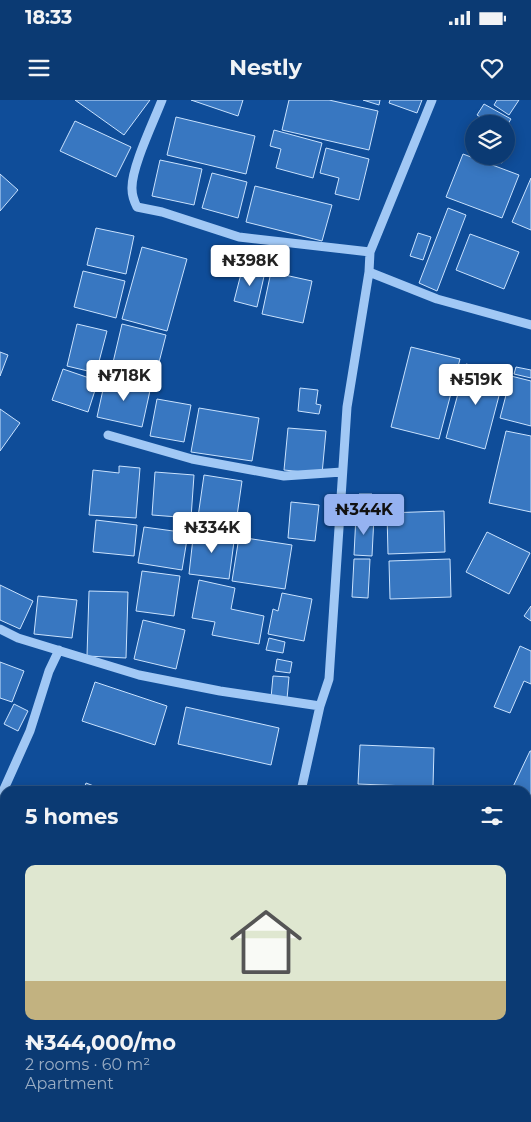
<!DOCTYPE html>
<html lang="en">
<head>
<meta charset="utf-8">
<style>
	:root { --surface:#0b3a73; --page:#19457b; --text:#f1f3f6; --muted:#9aadc4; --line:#2b5485; --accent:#95b2f1 }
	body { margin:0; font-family:Montserrat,sans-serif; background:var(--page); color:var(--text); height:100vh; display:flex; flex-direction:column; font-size:19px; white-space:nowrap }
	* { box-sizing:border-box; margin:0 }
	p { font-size:16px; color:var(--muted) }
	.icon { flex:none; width:28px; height:28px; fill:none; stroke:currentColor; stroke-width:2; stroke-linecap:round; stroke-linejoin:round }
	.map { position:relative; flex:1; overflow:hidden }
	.panel { position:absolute; left:0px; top:686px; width:531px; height:336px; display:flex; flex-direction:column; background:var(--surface); border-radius:15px 15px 0 0; box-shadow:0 2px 12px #0003,0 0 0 1px var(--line) }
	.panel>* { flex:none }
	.buttons { position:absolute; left:465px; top:15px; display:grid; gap:10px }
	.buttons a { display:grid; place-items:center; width:50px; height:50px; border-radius:50%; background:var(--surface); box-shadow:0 2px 12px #0003,0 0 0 1px var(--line); font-size:25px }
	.price { position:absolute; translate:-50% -42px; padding:0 11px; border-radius:5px; background:#fff; color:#222; font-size:16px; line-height:32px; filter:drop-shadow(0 1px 2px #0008) }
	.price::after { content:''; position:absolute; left:50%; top:30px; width:15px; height:11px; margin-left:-8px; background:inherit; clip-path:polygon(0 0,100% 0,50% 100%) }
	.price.selected { background:var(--accent); color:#111 }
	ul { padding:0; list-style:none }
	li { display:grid; align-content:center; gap:10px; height:265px; padding:0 25px }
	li+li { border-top:1px solid var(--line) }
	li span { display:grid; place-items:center; height:155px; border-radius:10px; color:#555 }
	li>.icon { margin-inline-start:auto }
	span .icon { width:90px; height:90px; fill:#fffc; stroke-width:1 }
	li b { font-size:21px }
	h2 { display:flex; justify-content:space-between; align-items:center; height:60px; padding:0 25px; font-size:21px }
	.status { display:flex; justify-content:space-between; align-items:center; height:35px; padding:0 25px; background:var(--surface); direction:ltr }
	.status svg { height:14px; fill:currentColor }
	header { display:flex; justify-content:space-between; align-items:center; height:65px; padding:0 25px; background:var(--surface); font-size:22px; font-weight:700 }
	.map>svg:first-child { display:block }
	.building { fill:#3877c1; stroke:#c9e2fe }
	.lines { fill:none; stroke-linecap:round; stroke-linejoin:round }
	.minor { stroke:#a1c8f5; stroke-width:9 }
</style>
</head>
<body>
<div class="status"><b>18:33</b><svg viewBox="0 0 49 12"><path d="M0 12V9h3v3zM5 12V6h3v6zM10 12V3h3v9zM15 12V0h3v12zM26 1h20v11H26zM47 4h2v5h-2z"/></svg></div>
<header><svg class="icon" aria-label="menu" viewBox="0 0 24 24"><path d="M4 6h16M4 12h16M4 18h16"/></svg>Nestly<svg class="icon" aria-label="heart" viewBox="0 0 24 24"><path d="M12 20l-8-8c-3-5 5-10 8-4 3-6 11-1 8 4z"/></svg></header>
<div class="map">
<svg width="531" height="1022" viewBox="0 0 531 1022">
	<rect width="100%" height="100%" fill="#0f4d99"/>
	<path class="building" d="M 75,0 L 150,0 L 124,35 Z
		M 191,0 L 243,0 L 238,16 Z
		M 289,0 L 329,0 L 378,11 L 369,50 L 282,30 Z
		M 363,0 L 380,0 L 379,5 Z
		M 390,0 L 422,0 L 417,13 L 389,3 Z
		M 497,0 L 519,0 L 509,15 L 494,5 Z
		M 484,4 L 511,19 L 506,27 L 506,24 L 492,24 L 477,15 Z
		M 176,17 L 255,36 L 246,74 L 167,55 Z
		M 75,21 L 131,47 L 116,77 L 60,51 Z
		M 274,30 L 322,43 L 313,78 L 276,68 L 281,49 L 270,46 Z
		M 326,48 L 369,59 L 359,100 L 335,94 L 339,78 L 320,73 Z
		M 463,54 L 519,75 L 502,118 L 446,97 Z
		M 486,56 L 505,56 L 502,63 Z
		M 160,60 L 202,69 L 194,105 L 152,96 Z
		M 212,73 L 247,82 L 238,118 L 202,108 Z
		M 0,74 L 18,90 L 0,111 Z
		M 531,78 L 531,130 L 512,122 Z
		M 255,86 L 332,105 L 322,141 L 246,122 Z
		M 448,108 L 466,115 L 437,191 L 419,183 Z
		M 96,128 L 134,136 L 126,174 L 87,165 Z
		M 418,133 L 431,137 L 423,160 L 410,156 Z
		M 470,134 L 519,152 L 504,189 L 456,170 Z
		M 142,147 L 187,159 L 167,231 L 122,219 Z
		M 243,166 L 265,172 L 257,207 L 234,201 Z
		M 83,171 L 125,181 L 116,218 L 74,207 Z
		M 271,172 L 312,181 L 303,223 L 262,214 Z
		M 77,224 L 107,231 L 96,273 L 67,266 Z
		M 122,224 L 166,235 L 154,282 L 111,271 Z
		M 411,247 L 460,259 L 439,339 L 391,327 Z
		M 0,252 L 8,255 L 0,276 Z
		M 466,264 L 505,273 L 485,349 L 446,338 Z
		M 516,267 L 531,270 L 531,278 L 514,274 Z
		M 63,269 L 98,281 L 88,312 L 52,300 Z
		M 106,276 L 151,286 L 142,327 L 97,317 Z
		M 511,276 L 531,281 L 531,326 L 500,318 Z
		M 300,288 L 318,290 L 316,304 L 321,305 L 319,314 L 298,311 Z
		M 157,299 L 191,305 L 184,342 L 150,336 Z
		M 199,308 L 259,318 L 252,361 L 191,352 Z
		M 0,309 L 20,323 L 0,351 Z
		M 288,328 L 326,331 L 322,374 L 284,370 Z
		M 506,331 L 531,336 L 531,412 L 489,403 Z
		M 119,366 L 140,368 L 136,418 L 89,415 L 93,370 L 119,373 Z
		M 155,372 L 194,375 L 191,418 L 152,415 Z
		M 204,375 L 242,381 L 235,430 L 197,424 Z
		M 359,394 L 372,394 L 373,411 L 355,412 L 355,404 L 359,404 Z
		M 291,402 L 319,405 L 315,441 L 288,438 Z
		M 444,411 L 445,452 L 388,454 L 387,413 Z
		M 356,415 L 374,416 L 372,456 L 354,455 Z
		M 96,420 L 137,425 L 134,456 L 93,452 Z
		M 144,427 L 188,433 L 182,470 L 138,463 Z
		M 194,429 L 235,434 L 229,479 L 189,474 Z
		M 487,432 L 530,453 L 509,494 L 466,472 Z
		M 239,437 L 292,445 L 285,489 L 232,481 Z
		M 354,459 L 370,459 L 368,498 L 352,497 Z
		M 450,459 L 451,497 L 390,499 L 389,461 Z
		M 142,471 L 180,476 L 174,516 L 136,511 Z
		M 199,480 L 235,488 L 231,509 L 264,516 L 259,544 L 212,535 L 215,522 L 192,518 Z
		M 0,485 L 33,501 L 20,529 L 0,520 Z
		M 89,491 L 128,492 L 126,558 L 87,556 Z
		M 282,493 L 312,499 L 304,541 L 268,534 L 273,509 L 278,511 Z
		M 38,496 L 77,500 L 72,538 L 34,534 Z
		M 531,506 L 531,521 L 524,516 Z
		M 143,520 L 185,530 L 176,569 L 134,559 Z
		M 269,538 L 285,542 L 283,553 L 266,550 Z
		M 520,546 L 531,551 L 531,584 L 524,581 L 510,613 L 494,607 Z
		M 277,559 L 292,562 L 290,573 L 275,571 Z
		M 0,562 L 24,571 L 12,602 L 0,598 Z
		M 273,576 L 289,577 L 287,599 L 271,598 Z
		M 95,582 L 167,606 L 155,645 L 82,621 Z
		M 14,604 L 28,611 L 18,631 L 4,624 Z
		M 186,607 L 279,628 L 271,665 L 178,644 Z
		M 360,645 L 434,648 L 433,687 L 358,684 Z
		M 530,651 L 531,651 L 531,702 L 526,700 L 526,691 L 511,691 Z
		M 86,683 L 107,691 L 83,691 Z
		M 330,687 L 353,688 L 352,691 L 330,691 Z
		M 526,741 L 531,742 L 531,816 L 529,825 L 526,825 Z
		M 0,762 L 5,765 L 5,820 L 0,817 Z
		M 529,883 L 531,884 L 531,955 L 526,953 L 526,890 Z
		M 5,916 L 5,943 L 0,941 L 0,926 Z
		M 0,972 L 5,974 L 5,1003 L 0,1014 Z
		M 10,1018 L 48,1018 L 46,1022 L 8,1022 Z
		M 205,1018 L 257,1018 L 255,1022 L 203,1022 Z
		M 337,1018 L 386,1018 L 383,1022 L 335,1022 Z
		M 439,1018 L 455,1018 L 451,1022 L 443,1022 Z
		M 465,1018 L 501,1018 L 506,1022 L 461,1022 Z"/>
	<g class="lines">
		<path class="minor" d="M 162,0 C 154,21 131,68 132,89 C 132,95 134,101 137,107 L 162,112 L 239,137 L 370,152
			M 369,172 L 437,199 L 531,225
			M 108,335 L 192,359 L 284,376 L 342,372
			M 0,529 L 18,538 L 139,575 L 220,591 L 320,606
			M 301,691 L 320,606 L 329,579 L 347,307 L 369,172 L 370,152 L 432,0
			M 0,698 L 30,631 L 49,571 L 59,550
			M 0,829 L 5,831
			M 526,864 L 531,855
			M 526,1000 L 531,1004
			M 178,1022 L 180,1018"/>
	</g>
</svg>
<div class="buttons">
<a><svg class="icon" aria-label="layers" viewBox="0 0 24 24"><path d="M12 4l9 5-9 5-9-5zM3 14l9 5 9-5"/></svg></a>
</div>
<b class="price" style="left:250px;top:187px">₦398K</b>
<b class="price" style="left:124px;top:302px">₦718K</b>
<b class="price" style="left:476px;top:306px">₦519K</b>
<b class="price selected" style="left:364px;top:436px">₦344K</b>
<b class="price" style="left:212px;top:454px">₦334K</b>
<section class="panel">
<h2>5 homes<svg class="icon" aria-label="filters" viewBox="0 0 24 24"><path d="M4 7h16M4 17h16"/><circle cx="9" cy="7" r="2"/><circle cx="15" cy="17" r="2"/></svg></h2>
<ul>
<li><span style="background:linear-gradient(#dfe7d0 75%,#c2b280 0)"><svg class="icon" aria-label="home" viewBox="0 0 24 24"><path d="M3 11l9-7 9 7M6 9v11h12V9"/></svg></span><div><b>₦344,000/mo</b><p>2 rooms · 60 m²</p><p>Apartment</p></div></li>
</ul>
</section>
</div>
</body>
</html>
